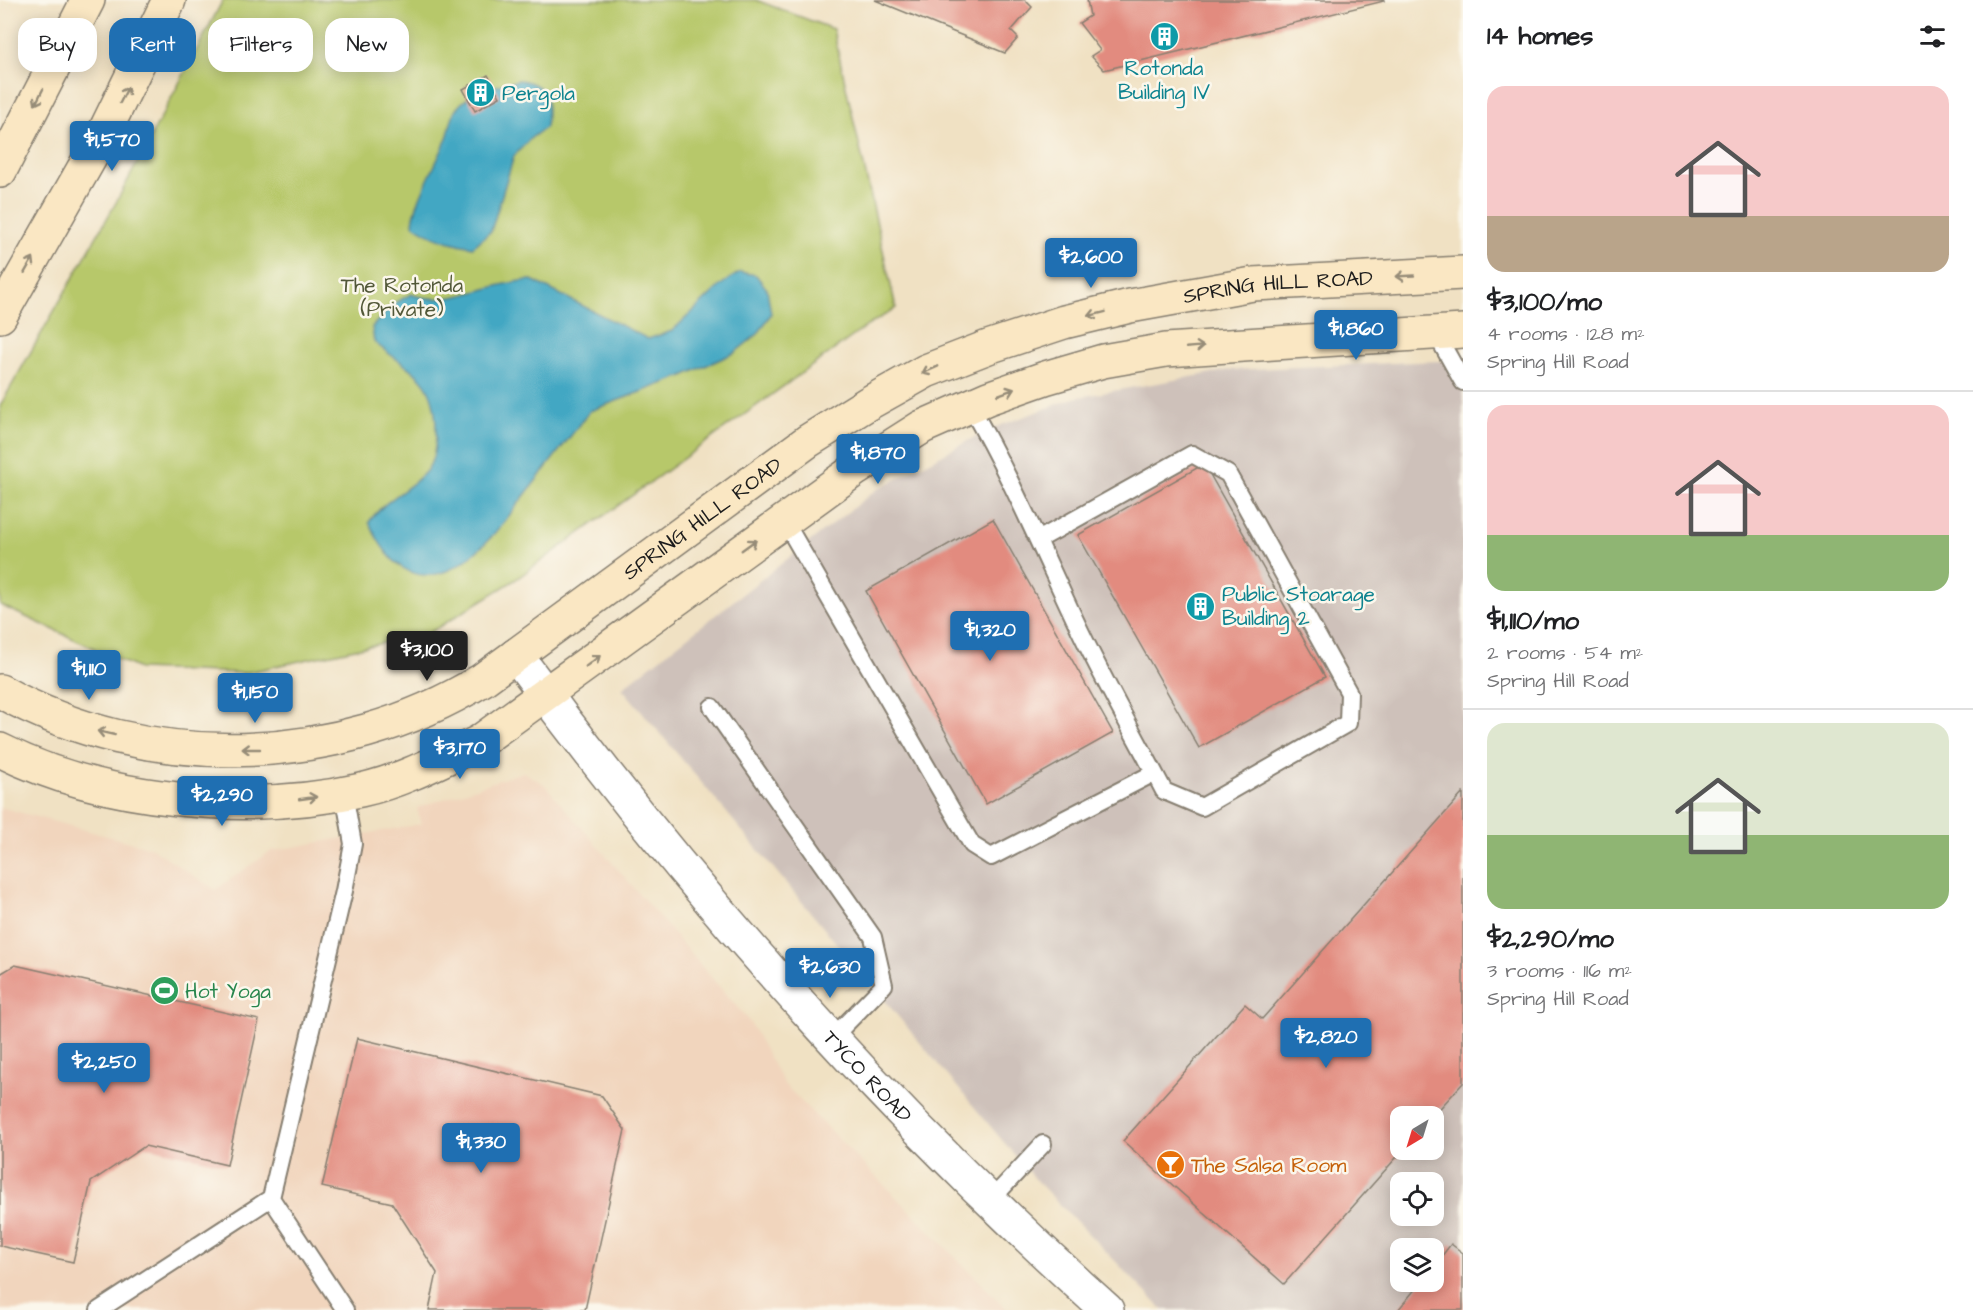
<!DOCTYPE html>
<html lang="en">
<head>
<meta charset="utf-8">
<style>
	:root { --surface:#fff; --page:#f2f2f2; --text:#202124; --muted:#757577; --line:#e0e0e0; --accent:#1f6fb2 }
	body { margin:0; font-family:"Architects Daughter",sans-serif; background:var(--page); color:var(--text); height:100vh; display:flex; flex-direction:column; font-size:22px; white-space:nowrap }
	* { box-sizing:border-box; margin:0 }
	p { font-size:20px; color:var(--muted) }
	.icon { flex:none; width:33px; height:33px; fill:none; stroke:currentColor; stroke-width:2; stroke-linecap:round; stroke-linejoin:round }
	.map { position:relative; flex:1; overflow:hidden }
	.panel { display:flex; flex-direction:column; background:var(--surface); width:510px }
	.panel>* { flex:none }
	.banner { position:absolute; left:18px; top:18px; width:570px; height:54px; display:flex; gap:12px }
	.needle { width:39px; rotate:218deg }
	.buttons { position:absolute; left:1390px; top:1106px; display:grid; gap:12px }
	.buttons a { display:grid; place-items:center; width:54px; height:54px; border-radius:12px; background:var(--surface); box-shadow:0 3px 15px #0003; font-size:30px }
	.price { position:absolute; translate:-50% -51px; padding:0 14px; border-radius:6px; background:var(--accent); color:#fff; font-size:20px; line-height:39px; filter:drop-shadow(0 2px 3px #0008) }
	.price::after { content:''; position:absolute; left:50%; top:36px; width:18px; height:14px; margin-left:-9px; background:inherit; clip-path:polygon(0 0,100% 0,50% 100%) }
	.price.selected { background:#222; color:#fff }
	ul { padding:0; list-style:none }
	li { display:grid; align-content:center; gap:12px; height:318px; padding:0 24px }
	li+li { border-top:2px solid var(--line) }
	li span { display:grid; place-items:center; height:186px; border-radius:18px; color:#555 }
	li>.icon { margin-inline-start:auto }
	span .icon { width:108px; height:108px; fill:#fffc; stroke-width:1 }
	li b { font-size:26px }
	h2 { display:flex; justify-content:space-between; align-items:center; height:72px; padding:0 24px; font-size:26px }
	.chip { padding:0 21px; border-radius:18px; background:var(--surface); box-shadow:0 3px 15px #0003; font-size:21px; line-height:54px }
	.chip.selected { background:var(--accent); color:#fff }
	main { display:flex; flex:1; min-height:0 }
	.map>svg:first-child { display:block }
	.built { fill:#f1d5bd }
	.industrial { fill:#cec1ba; fill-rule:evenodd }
	.green { fill:#b7c86b; stroke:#6a7244; stroke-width:1.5 }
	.water { fill:#43a7c3; stroke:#306270; stroke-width:1.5 }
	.building { fill:#e28b7f }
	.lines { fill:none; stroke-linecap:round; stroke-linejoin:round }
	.service-casing { stroke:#867e70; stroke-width:20 }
	.tertiary-casing { stroke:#867e70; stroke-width:36 }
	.secondary-casing { stroke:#867e70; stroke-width:36 }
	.service { stroke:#fff; stroke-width:16 }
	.tertiary { stroke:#fff; stroke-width:33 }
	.secondary { stroke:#fae7c3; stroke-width:33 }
	.oneway { stroke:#968c78 }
	.labels { text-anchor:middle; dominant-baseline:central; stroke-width:5; stroke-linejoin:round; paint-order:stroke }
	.culture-label { font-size:21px; fill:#0d838f; stroke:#fbf7ec; text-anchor:start }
	.park-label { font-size:21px; fill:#525838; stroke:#fbf7ec }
	.street-label { font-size:21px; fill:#1c1c1c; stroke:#fbf7ec }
	.leisure-label { font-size:21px; fill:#27864d; stroke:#fbf7ec; text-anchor:start }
	.food-label { font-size:21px; fill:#c56008; stroke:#fbf7ec; text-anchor:start }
</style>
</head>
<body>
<main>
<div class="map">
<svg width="1463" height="1310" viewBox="0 0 1463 1310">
	<rect width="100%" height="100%" fill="#fbf7ec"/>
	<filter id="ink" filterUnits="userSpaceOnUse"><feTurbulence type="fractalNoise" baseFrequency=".0167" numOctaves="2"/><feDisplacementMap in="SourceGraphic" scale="12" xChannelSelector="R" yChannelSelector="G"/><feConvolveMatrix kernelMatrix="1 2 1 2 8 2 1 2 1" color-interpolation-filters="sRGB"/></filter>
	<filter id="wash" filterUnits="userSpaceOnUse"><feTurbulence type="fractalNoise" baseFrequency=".008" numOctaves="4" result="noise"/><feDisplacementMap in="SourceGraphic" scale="24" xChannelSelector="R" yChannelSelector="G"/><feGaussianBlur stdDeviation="1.35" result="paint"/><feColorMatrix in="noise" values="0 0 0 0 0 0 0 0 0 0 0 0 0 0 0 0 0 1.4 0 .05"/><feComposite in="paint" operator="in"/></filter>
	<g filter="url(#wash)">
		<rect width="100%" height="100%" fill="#f0e1c3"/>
		<path class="built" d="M 523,772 L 544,784 L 749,1021 L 784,1084 L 1008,1310 L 0,1310 L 0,807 L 152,848 L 215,890 L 271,851 L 421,824 L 417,808 Z"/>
		<path class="industrial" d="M 1463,360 L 1463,1310 L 1163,1310 L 1033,1177 L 622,688 L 876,490 L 988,430 L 1074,398 L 1230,370 ZM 1401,1116 L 1434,1116 L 1434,1149 L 1401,1149 ZM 1401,1182 L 1434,1182 L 1434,1215 L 1401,1215 ZM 1401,1248 L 1434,1248 L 1434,1281 L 1401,1281 Z"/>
		<path class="green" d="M 223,0 L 756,0 L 833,29 L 896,308 L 867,326 L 515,580 L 429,633 L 244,673 L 139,669 L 0,605 L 0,406 L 118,199 Z"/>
		<path class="water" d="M 519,80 C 550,84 548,101 546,127 L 531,138 L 514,156 L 491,231 L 473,247 C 450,243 432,238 413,224 C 414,201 439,161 448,135 C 450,127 452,114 457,108 C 470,91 499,85 519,80 Z
			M 740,272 L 756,275 L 767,289 L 771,314 L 758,334 L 734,353 L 683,376 L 590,411 L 501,526 C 454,582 404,602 369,522 C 385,498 411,490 427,470 C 435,459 436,442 436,430 C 436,374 411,373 374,342 L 372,327 L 393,304 L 411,294 C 449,309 492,281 532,280 L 648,339 L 672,331 L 722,284 Z"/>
		<g id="blocks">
			<path class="building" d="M 875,0 L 1025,0 L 1032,7 L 1011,31 L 1018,38 L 1005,53 Z
				M 1087,0 L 1384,0 L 1384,1 L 1104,70 L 1091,56 L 1100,50 L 1079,23 L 1090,16 Z
				M 488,75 L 500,97 L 475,111 L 463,89 Z
				M 1204,464 L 1325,677 L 1199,748 L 1078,535 Z
				M 993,519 L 1113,733 L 986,804 L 866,591 Z
				M 1463,793 L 1463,1083 L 1433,1116 L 1401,1116 L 1401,1149 L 1404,1149 L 1284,1284 L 1123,1141 L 1245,1004 L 1262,1019 Z
				M 15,965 L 259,1020 L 227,1165 L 145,1146 L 91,1182 L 73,1262 L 0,1246 L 0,974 Z
				M 357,1038 L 602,1096 L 625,1130 L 585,1310 L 429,1310 L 437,1273 L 392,1203 L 322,1187 Z
				M 1451,1244 L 1463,1253 L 1463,1310 L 1398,1310 L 1422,1281 L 1434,1281 L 1434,1266 Z"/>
		</g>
	</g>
	<g filter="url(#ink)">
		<use href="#blocks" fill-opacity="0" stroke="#867e70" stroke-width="1.5"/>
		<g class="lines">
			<defs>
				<path id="service" d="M 1435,332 L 1463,382
					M 970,406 C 1010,475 1041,548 1075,620 C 1102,678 1134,734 1164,791 L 1202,807 L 1348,723 L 1349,693 L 1228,474 L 1192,454 L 1038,540
					M 784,520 L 972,845 L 991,857 L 1154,773
					M 712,707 L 873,937 L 884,985 L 832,1038
					M 271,1198 L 345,1310
					M 990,1201 L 1043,1144
					M 99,1310 L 271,1198 L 344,891 L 353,844 L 344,793"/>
				<g id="tertiary">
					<path id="s1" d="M 516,655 C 690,892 888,1113 1107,1310"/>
				</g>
				<g id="secondary">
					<path d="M 0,171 L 88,0"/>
					<path d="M 0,316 L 104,133 L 169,0"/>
					<path id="s2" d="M 0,691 C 148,774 339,768 482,680 L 808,441 L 867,404 L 926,371 L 988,347 L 1064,322 L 1130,306 L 1253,284 L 1463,273"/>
					<path d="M 0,750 C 103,802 248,815 361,790 C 402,781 441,760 479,742 L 856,469 L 922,427 L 988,398 L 1045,378 L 1103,361 L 1166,350 L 1463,331"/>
				</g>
			</defs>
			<use href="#service" class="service-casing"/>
			<use href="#tertiary" class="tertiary-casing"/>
			<use href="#secondary" class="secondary-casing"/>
			<use href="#service" class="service"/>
			<use href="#tertiary" class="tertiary"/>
			<use href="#secondary" class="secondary"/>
		</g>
		<defs><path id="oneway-shaft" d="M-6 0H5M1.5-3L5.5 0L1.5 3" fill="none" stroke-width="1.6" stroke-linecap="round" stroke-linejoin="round" transform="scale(1.5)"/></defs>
		<g class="oneway">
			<use href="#oneway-shaft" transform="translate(124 95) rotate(-63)"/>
			<use href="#oneway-shaft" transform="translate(39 97) rotate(117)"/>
			<use href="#oneway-shaft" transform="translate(29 265) rotate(-60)"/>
			<use href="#oneway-shaft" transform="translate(1405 276) rotate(177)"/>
			<use href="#oneway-shaft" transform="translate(1097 314) rotate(166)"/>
			<use href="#oneway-shaft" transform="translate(1195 347) rotate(-5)"/>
			<use href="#oneway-shaft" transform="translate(930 370) rotate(156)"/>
			<use href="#oneway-shaft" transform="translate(1006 392) rotate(-20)"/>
			<use href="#oneway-shaft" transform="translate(749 545) rotate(-36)"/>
			<use href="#oneway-shaft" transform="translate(593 661) rotate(-37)"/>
			<use href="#oneway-shaft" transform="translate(106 733) rotate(-167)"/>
			<use href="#oneway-shaft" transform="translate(251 749) rotate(-180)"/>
			<use href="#oneway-shaft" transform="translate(308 798) rotate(-8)"/>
		</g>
	</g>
	<defs>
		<symbol id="building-disc" viewBox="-11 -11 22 22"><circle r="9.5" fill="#0f9aa8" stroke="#fbf7ec"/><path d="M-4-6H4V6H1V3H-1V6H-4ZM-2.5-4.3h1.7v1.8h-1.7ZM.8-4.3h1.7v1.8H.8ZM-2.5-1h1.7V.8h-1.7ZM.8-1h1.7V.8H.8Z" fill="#fff"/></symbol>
		<symbol id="stadium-disc" viewBox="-11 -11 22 22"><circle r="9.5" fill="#2e9e5b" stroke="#fbf7ec"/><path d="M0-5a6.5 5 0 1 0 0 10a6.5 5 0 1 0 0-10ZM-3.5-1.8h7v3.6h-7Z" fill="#fff"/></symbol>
		<symbol id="bar-disc" viewBox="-11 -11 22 22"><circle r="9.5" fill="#e8710a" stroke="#fbf7ec"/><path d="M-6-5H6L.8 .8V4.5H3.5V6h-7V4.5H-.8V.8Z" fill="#fff"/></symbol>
	</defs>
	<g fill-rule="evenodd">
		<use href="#building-disc" x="1148" y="20" width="33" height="33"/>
		<use href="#building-disc" x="464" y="76" width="33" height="33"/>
		<use href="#building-disc" x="1184" y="590" width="33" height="33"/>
		<use href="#stadium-disc" x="148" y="974" width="33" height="33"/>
		<use href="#bar-disc" x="1154" y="1148" width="33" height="33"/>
	</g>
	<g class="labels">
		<g class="culture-label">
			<text x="1164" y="68" text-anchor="middle">Rotonda<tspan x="1164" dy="24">Building IV</tspan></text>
			<text x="502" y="93">Pergola</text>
			<text x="1222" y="594">Public Stoarage<tspan x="1222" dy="24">Building 2</tspan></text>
		</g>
		<g class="park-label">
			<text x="402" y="285">The Rotonda<tspan x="402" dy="24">(Private)</tspan></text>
		</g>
		<g class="street-label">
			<text stroke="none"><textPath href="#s2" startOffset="1410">SPRING HILL ROAD</textPath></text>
			<text stroke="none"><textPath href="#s2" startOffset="778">SPRING HILL ROAD</textPath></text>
			<text stroke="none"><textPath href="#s1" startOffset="549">TYCO ROAD</textPath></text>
		</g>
		<g class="leisure-label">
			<text x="185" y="991">Hot Yoga</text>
		</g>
		<g class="food-label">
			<text x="1191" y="1165">The Salsa Room</text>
		</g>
	</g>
</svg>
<div class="buttons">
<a><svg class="needle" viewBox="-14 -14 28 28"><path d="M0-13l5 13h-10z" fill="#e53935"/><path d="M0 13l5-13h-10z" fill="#757577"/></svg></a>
<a><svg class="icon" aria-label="locate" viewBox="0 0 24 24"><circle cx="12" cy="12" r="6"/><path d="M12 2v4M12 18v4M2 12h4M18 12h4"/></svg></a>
<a><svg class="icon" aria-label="layers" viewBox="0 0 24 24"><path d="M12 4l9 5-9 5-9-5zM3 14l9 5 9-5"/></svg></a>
</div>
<b class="price" style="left:112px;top:172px">$1,570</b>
<b class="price" style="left:1091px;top:289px">$2,600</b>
<b class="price" style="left:1356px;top:361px">$1,860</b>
<b class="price" style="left:878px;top:485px">$1,870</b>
<b class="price" style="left:990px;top:662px">$1,320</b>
<b class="price selected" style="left:427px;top:682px">$3,100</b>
<b class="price" style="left:89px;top:701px">$1,110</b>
<b class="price" style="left:255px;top:724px">$1,150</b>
<b class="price" style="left:460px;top:780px">$3,170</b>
<b class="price" style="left:222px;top:827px">$2,290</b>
<b class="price" style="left:830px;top:999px">$2,630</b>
<b class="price" style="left:1326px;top:1069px">$2,820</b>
<b class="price" style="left:104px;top:1094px">$2,250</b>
<b class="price" style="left:481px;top:1174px">$1,330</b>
<div class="banner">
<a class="chip">Buy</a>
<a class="chip selected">Rent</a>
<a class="chip">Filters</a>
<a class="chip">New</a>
</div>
</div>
<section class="panel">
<h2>14 homes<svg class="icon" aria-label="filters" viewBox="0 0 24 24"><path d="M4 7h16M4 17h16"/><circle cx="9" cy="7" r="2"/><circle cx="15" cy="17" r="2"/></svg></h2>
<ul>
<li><span style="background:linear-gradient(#f6c9c9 70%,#b9a48a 0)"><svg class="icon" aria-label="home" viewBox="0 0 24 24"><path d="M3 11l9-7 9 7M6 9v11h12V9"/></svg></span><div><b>$3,100/mo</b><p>4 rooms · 128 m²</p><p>Spring Hill Road</p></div></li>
<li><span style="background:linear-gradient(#f6c9c9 70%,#8fb573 0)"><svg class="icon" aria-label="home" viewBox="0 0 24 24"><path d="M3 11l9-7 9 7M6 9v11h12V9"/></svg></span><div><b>$1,110/mo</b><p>2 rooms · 54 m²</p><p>Spring Hill Road</p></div></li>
<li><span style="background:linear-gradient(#dfe7d0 60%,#8fb573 0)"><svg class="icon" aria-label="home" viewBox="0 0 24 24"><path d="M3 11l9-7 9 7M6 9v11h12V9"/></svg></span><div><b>$2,290/mo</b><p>3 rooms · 116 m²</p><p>Spring Hill Road</p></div></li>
</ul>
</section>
</main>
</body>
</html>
